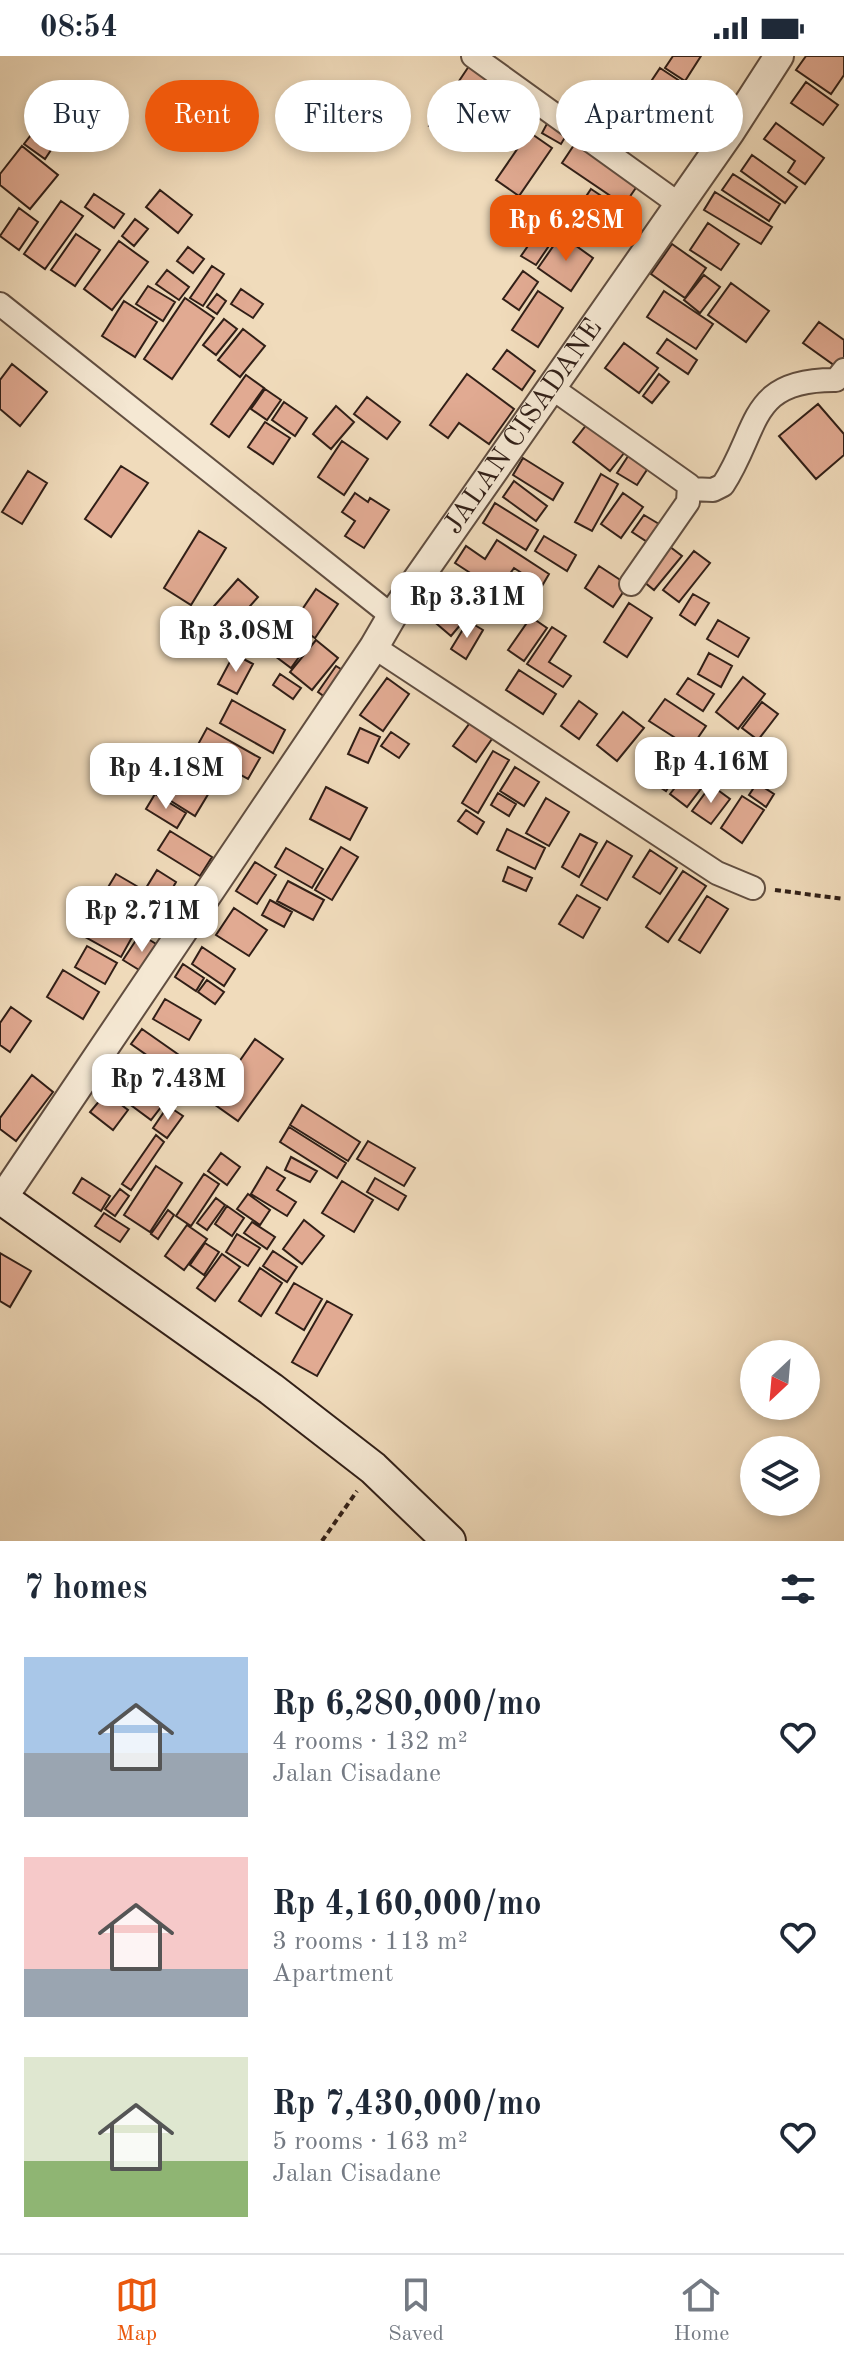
<!DOCTYPE html>
<html lang="en">
<head>
<meta charset="utf-8">
<style>
	:root { --surface:#fff; --page:#f2f2f3; --text:#1f2937; --muted:#747a83; --line:#e0e1e3; --accent:#ea580c }
	body { margin:0; font-family:"Old Standard TT",serif; background:var(--page); color:var(--text); height:100vh; display:flex; flex-direction:column; font-size:30px; white-space:nowrap }
	* { box-sizing:border-box; margin:0 }
	p { font-size:26px; color:var(--muted) }
	.icon { flex:none; width:44px; height:44px; fill:none; stroke:currentColor; stroke-width:2; stroke-linecap:round; stroke-linejoin:round }
	.map { position:relative; height:1485px; overflow:hidden }
	.panel { display:flex; flex-direction:column; background:var(--surface); flex:1 }
	.panel>* { flex:none }
	.guide { position:absolute; left:24px; top:24px; width:796px; height:72px; display:flex; gap:16px }
	.needle { width:52px; rotate:206deg }
	.tools { position:absolute; left:740px; top:1284px; display:grid; gap:16px }
	.tools a { display:grid; place-items:center; width:80px; height:80px; border-radius:50%; background:var(--surface); box-shadow:0 4px 12px #0003; font-size:40px }
	.price { position:absolute; translate:-50% -68px; padding:0 18px; border-radius:16px; background:#fff; color:#222; font-size:26px; line-height:52px; filter:drop-shadow(0 2px 4px #0008) }
	.price::after { content:''; position:absolute; left:50%; top:48px; width:24px; height:18px; margin-left:-12px; background:inherit; clip-path:polygon(0 0,100% 0,50% 100%) }
	.price.active { background:var(--accent); color:#fff }
	ul { padding:0; list-style:none }
	li { display:flex; align-items:center; gap:24px; height:200px; padding:0 24px }
	li span { display:grid; place-items:center; flex:none; width:224px; height:160px; border-radius:0px; color:#555 }
	li>.icon { margin-inline-start:auto }
	span .icon { width:96px; height:96px; fill:#fffc; stroke-width:1 }
	li b { font-size:34px }
	h2 { display:flex; justify-content:space-between; align-items:center; height:96px; padding:0 24px; font-size:34px }
	.pill { padding:0 28px; border-radius:36px; background:var(--surface); box-shadow:0 4px 12px #0003; font-size:28px; line-height:72px }
	.pill.active { background:var(--accent); color:#fff }
	.status { display:flex; justify-content:space-between; align-items:center; height:56px; padding:0 40px; background:var(--surface); direction:ltr }
	.status svg { height:22px; fill:currentColor }
	.tab-bar { display:flex; justify-content:space-around; align-items:center; height:112px; border-top:2px solid var(--line); background:var(--surface); font-size:22px; color:var(--muted) }
	.tab-bar a { display:grid; justify-items:center; gap:4px }
	.tab-bar .active { color:var(--accent) }
	.map>svg:first-child { display:block }
	.building { fill:#e1aa92; stroke:#311f17; stroke-width:2 }
	.lines { fill:none; stroke-linecap:round; stroke-linejoin:round }
	.minor-casing { stroke:#614e40; stroke-width:26 }
	.tertiary-casing { stroke:#614e40; stroke-width:32 }
	.secondary-casing { stroke:#311f17; stroke-width:36 }
	.path { stroke:#311f17; stroke-width:4; stroke-dasharray:6 4; stroke-linecap:butt }
	.minor { stroke:#f5e8d3; stroke-width:22 }
	.tertiary { stroke:#f5e8d3; stroke-width:28 }
	.secondary { stroke:#f5e8d3; stroke-width:32 }
	.labels { text-anchor:middle; dominant-baseline:central; stroke-width:6; stroke-linejoin:round; paint-order:stroke }
	.street-label { font-size:28px; fill:#311f17; stroke:#f5e8d3 }
</style>
</head>
<body>
<div class="status"><b>08:54</b><svg viewBox="0 0 49 12"><path d="M0 12V9h3v3zM5 12V6h3v6zM10 12V3h3v9zM15 12V0h3v12zM26 1h20v11H26zM47 4h2v5h-2z"/></svg></div>
<div class="map">
<svg width="844" height="1485" viewBox="0 0 844 1485">
	<rect width="100%" height="100%" fill="#f0dbbb"/>
	<filter id="stains"><feTurbulence type="fractalNoise" baseFrequency=".0025" numOctaves="4"/><feColorMatrix values="0 0 0 0 .2 0 0 0 0 .09 0 0 0 0 .02 0 0 0 .5 -.17"/></filter>
	<radialGradient id="worn" r=".72"><stop offset=".6" stop-color="#630" stop-opacity="0"/><stop offset="1" stop-color="#630" stop-opacity=".3"/></radialGradient>
	<path class="building" d="M 673,0 L 701,0 L 685,25 L 665,12 Z
		M 806,0 L 844,0 L 844,19 L 831,38 L 796,14 Z
		M 469,10 L 491,24 L 451,84 L 429,70 Z
		M 660,12 L 698,37 L 686,55 L 648,30 Z
		M 806,26 L 838,49 L 823,69 L 791,47 Z
		M 550,62 L 570,73 L 561,88 L 542,77 Z
		M 776,67 L 824,102 L 805,128 L 788,116 L 795,105 L 764,83 Z
		M 529,76 L 552,92 L 519,140 L 496,124 Z
		M 31,79 L 51,94 L 45,103 L 24,88 Z
		M 580,80 L 642,123 L 624,149 L 562,107 Z
		M 22,90 L 58,119 L 30,153 L 0,129 L 0,118 Z
		M 752,99 L 797,131 L 785,147 L 741,115 Z
		M 733,118 L 780,148 L 769,165 L 722,134 Z
		M 591,133 L 627,157 L 611,181 L 575,157 Z
		M 160,134 L 192,159 L 178,177 L 146,151 Z
		M 715,136 L 772,171 L 761,188 L 704,154 Z
		M 94,138 L 124,158 L 114,172 L 85,151 Z
		M 61,145 L 83,160 L 45,213 L 24,198 Z
		M 19,152 L 38,166 L 19,194 L 0,180 Z
		M 135,163 L 148,173 L 134,190 L 122,180 Z
		M 708,167 L 739,188 L 721,214 L 690,194 Z
		M 541,171 L 555,181 L 536,209 L 521,200 Z
		M 76,178 L 100,194 L 75,230 L 51,214 Z
		M 561,179 L 593,202 L 571,235 L 538,212 Z
		M 119,185 L 148,206 L 112,254 L 84,233 Z
		M 672,188 L 706,212 L 685,242 L 651,218 Z
		M 188,191 L 204,203 L 193,217 L 177,205 Z
		M 212,210 L 224,218 L 203,250 L 190,242 Z
		M 167,214 L 189,231 L 179,244 L 156,228 Z
		M 523,215 L 538,226 L 519,254 L 503,243 Z
		M 704,219 L 720,231 L 700,257 L 684,244 Z
		M 731,227 L 769,255 L 746,286 L 708,259 Z
		M 148,230 L 175,246 L 163,265 L 136,248 Z
		M 241,233 L 263,248 L 253,262 L 231,248 Z
		M 538,235 L 563,252 L 538,291 L 512,274 Z
		M 664,235 L 713,268 L 696,293 L 647,261 Z
		M 217,238 L 226,245 L 217,258 L 207,251 Z
		M 185,242 L 214,262 L 172,323 L 144,303 Z
		M 124,245 L 157,266 L 135,301 L 102,280 Z
		M 224,263 L 237,273 L 216,299 L 203,289 Z
		M 819,266 L 844,284 L 844,303 L 838,312 L 803,287 Z
		M 243,273 L 265,290 L 240,321 L 218,304 Z
		M 667,283 L 697,304 L 688,318 L 657,297 Z
		M 624,287 L 658,312 L 639,337 L 605,312 Z
		M 507,294 L 535,315 L 522,334 L 493,313 Z
		M 12,308 L 47,336 L 20,370 L 0,353 L 0,324 Z
		M 467,318 L 514,353 L 489,388 L 459,367 L 448,382 L 430,369 Z
		M 659,318 L 669,326 L 652,347 L 643,340 Z
		M 246,319 L 264,332 L 229,381 L 211,368 Z
		M 265,333 L 281,344 L 267,364 L 251,353 Z
		M 367,341 L 400,366 L 387,383 L 354,358 Z
		M 284,346 L 307,362 L 295,380 L 272,364 Z
		M 818,348 L 844,378 L 844,399 L 816,423 L 779,380 Z
		M 336,350 L 354,366 L 331,393 L 313,378 Z
		M 591,363 L 628,392 L 610,415 L 573,386 Z
		M 265,366 L 290,382 L 273,408 L 248,391 Z
		M 342,385 L 368,403 L 344,439 L 318,421 Z
		M 634,391 L 654,403 L 637,429 L 617,417 Z
		M 523,402 L 563,427 L 553,444 L 513,419 Z
		M 121,410 L 148,427 L 111,481 L 85,463 Z
		M 28,415 L 47,427 L 22,468 L 2,456 Z
		M 601,418 L 618,428 L 592,475 L 575,466 Z
		M 514,425 L 547,450 L 536,465 L 503,441 Z
		M 355,437 L 368,446 L 370,442 L 389,454 L 364,492 L 345,480 L 355,465 L 342,456 Z
		M 623,437 L 643,451 L 621,482 L 601,468 Z
		M 495,447 L 538,474 L 526,494 L 483,467 Z
		M 644,459 L 664,471 L 652,489 L 632,476 Z
		M 199,475 L 226,492 L 191,549 L 164,532 Z
		M 544,480 L 576,499 L 567,515 L 535,495 Z
		M 497,484 L 549,518 L 542,530 L 514,512 L 498,535 L 455,507 L 466,490 L 485,503 Z
		M 665,487 L 682,500 L 654,534 L 638,521 Z
		M 694,495 L 710,507 L 679,546 L 663,534 Z
		M 599,510 L 628,529 L 613,551 L 585,532 Z
		M 238,523 L 258,541 L 230,573 L 209,556 Z
		M 316,533 L 338,548 L 315,582 L 293,567 Z
		M 693,538 L 709,547 L 695,569 L 680,559 Z
		M 629,547 L 652,562 L 627,601 L 604,586 Z
		M 442,551 L 461,568 L 451,580 L 431,563 Z
		M 531,561 L 547,572 L 524,605 L 508,594 Z
		M 718,564 L 749,582 L 738,601 L 707,583 Z
		M 468,565 L 483,574 L 466,603 L 451,593 Z
		M 266,571 L 282,581 L 270,600 L 254,590 Z
		M 552,571 L 566,580 L 549,606 L 571,620 L 563,631 L 527,608 Z
		M 294,574 L 310,586 L 291,612 L 275,600 Z
		M 316,584 L 338,602 L 312,634 L 290,616 Z
		M 709,597 L 732,610 L 721,631 L 698,618 Z
		M 234,598 L 253,608 L 237,638 L 218,628 Z
		M 336,610 L 344,615 L 325,641 L 318,636 Z
		M 519,614 L 556,638 L 543,658 L 506,634 Z
		M 280,618 L 301,632 L 293,643 L 273,629 Z
		M 743,621 L 765,638 L 738,673 L 716,656 Z
		M 387,622 L 409,638 L 383,675 L 360,659 Z
		M 688,622 L 714,638 L 703,655 L 677,638 Z
		M 665,643 L 706,670 L 691,692 L 649,665 Z
		M 232,644 L 285,674 L 273,697 L 220,667 Z
		M 579,645 L 597,658 L 579,683 L 561,670 Z
		M 762,646 L 778,658 L 758,684 L 742,672 Z
		M 623,656 L 644,672 L 617,705 L 597,689 Z
		M 472,664 L 494,680 L 476,706 L 453,690 Z
		M 207,672 L 260,702 L 248,723 L 195,694 Z
		M 360,672 L 380,681 L 368,707 L 348,698 Z
		M 391,676 L 409,688 L 399,702 L 381,690 Z
		M 707,691 L 723,704 L 687,751 L 670,738 Z
		M 493,695 L 509,704 L 478,757 L 462,747 Z
		M 666,697 L 683,708 L 666,735 L 649,724 Z
		M 180,711 L 213,730 L 195,760 L 163,740 Z
		M 515,711 L 539,726 L 524,750 L 500,735 Z
		M 757,727 L 774,738 L 766,751 L 749,739 Z
		M 711,729 L 730,743 L 711,768 L 692,755 Z
		M 326,731 L 367,752 L 350,784 L 310,763 Z
		M 498,737 L 516,748 L 509,760 L 491,749 Z
		M 155,738 L 186,757 L 177,772 L 146,753 Z
		M 742,740 L 764,754 L 742,787 L 721,772 Z
		M 546,742 L 569,756 L 549,790 L 526,777 Z
		M 466,754 L 484,766 L 477,778 L 458,765 Z
		M 507,773 L 545,792 L 535,813 L 497,794 Z
		M 170,775 L 212,801 L 200,820 L 158,794 Z
		M 580,778 L 597,787 L 579,821 L 562,811 Z
		M 607,785 L 632,800 L 607,844 L 581,829 Z
		M 341,791 L 358,801 L 332,844 L 315,834 Z
		M 286,792 L 323,813 L 312,832 L 275,811 Z
		M 650,794 L 677,812 L 660,838 L 633,821 Z
		M 255,806 L 276,819 L 257,848 L 236,835 Z
		M 508,811 L 532,822 L 526,835 L 503,825 Z
		M 157,814 L 176,826 L 166,844 L 146,832 Z
		M 683,815 L 706,830 L 668,886 L 646,871 Z
		M 116,818 L 164,846 L 149,871 L 101,843 Z
		M 288,825 L 324,844 L 313,864 L 277,845 Z
		M 577,839 L 600,852 L 583,882 L 559,868 Z
		M 707,840 L 728,853 L 700,897 L 679,884 Z
		M 270,844 L 292,856 L 284,871 L 262,859 Z
		M 95,852 L 135,876 L 121,901 L 80,878 Z
		M 234,852 L 267,874 L 249,900 L 216,879 Z
		M 140,878 L 161,891 L 144,917 L 123,904 Z
		M 87,890 L 117,907 L 105,928 L 75,911 Z
		M 202,891 L 235,913 L 224,930 L 192,908 Z
		M 183,908 L 204,922 L 196,935 L 175,921 Z
		M 63,914 L 99,936 L 83,963 L 47,941 Z
		M 207,924 L 224,936 L 215,948 L 198,936 Z
		M 165,943 L 201,964 L 189,984 L 153,963 Z
		M 11,951 L 31,965 L 10,996 L 0,989 L 0,967 Z
		M 142,973 L 179,999 L 168,1014 L 131,988 Z
		M 255,983 L 283,1003 L 238,1065 L 211,1046 Z
		M 147,1006 L 178,1029 L 151,1064 L 120,1041 Z
		M 178,1009 L 192,1022 L 185,1030 L 171,1017 Z
		M 32,1019 L 53,1036 L 16,1085 L 0,1073 L 0,1062 Z
		M 106,1037 L 128,1054 L 113,1074 L 90,1056 Z
		M 302,1049 L 360,1086 L 348,1105 L 290,1069 Z
		M 168,1050 L 183,1060 L 167,1082 L 153,1072 Z
		M 289,1071 L 346,1107 L 337,1122 L 280,1086 Z
		M 156,1079 L 164,1086 L 131,1134 L 122,1128 Z
		M 368,1085 L 415,1112 L 404,1130 L 357,1103 Z
		M 221,1097 L 240,1111 L 227,1129 L 208,1115 Z
		M 291,1101 L 317,1115 L 310,1126 L 285,1114 Z
		M 156,1110 L 182,1127 L 150,1176 L 124,1159 Z
		M 267,1111 L 285,1122 L 277,1134 L 296,1146 L 287,1160 L 251,1138 Z
		M 204,1118 L 219,1128 L 191,1170 L 176,1160 Z
		M 82,1122 L 110,1140 L 101,1155 L 73,1137 Z
		M 375,1122 L 406,1140 L 398,1154 L 367,1136 Z
		M 342,1125 L 373,1144 L 354,1176 L 322,1157 Z
		M 120,1133 L 129,1140 L 115,1160 L 105,1153 Z
		M 248,1138 L 270,1154 L 260,1169 L 237,1153 Z
		M 216,1142 L 225,1149 L 207,1174 L 197,1167 Z
		M 227,1150 L 244,1162 L 232,1180 L 215,1168 Z
		M 168,1154 L 174,1159 L 158,1183 L 151,1178 Z
		M 104,1157 L 129,1173 L 120,1186 L 95,1170 Z
		M 304,1164 L 324,1180 L 302,1208 L 283,1193 Z
		M 252,1166 L 275,1181 L 267,1193 L 244,1177 Z
		M 187,1169 L 207,1183 L 184,1214 L 165,1200 Z
		M 237,1178 L 260,1192 L 248,1210 L 226,1196 Z
		M 205,1187 L 219,1196 L 204,1219 L 190,1209 Z
		M 273,1195 L 297,1211 L 287,1226 L 263,1210 Z
		M 0,1197 L 31,1215 L 10,1251 L 0,1245 Z
		M 222,1198 L 240,1211 L 215,1245 L 197,1232 Z
		M 260,1212 L 282,1227 L 261,1260 L 239,1245 Z
		M 294,1227 L 322,1243 L 304,1274 L 276,1257 Z
		M 327,1245 L 352,1259 L 317,1320 L 292,1306 Z"/>
	<g class="lines">
		<defs>
			<path id="minor" d="M 473,0 L 680,149
				M 0,248 L 392,560
				M 552,332 L 689,429 L 688,446 L 631,528
				M 690,433 L 713,434 L 723,429 C 760,372 748,323 836,324 L 844,314
				M 374,591 L 717,817 L 753,832"/>
			<g id="tertiary">
				<path id="s1" d="M 2,1143 L 374,591 L 392,560 L 730,76 L 779,0"/>
			</g>
			<path id="secondary" d="M 0,1141 L 271,1333 L 373,1412 L 449,1485"/>
		</defs>
		<use href="#minor" class="minor-casing"/>
		<use href="#tertiary" class="tertiary-casing"/>
		<use href="#secondary" class="secondary-casing"/>
		<path class="path" d="M 775,834 L 844,843
			M 322,1485 L 357,1435"/>
		<use href="#minor" class="minor"/>
		<use href="#tertiary" class="tertiary"/>
		<use href="#secondary" class="secondary"/>
	</g>
	<g class="labels">
		<g class="street-label">
			<text stroke="none"><textPath href="#s1" startOffset="932">JALAN CISADANE</textPath></text>
		</g>
	</g>
	<rect width="100%" height="100%" filter="url(#stains)"/>
	<rect width="100%" height="100%" fill="url(#worn)"/>
</svg>
<div class="tools">
<a><svg class="needle" viewBox="-14 -14 28 28"><path d="M0-13l5 13h-10z" fill="#e53935"/><path d="M0 13l5-13h-10z" fill="#747a83"/></svg></a>
<a><svg class="icon" aria-label="layers" viewBox="0 0 24 24"><path d="M12 4l9 5-9 5-9-5zM3 14l9 5 9-5"/></svg></a>
</div>
<b class="price active" style="left:566px;top:207px">Rp 6.28M</b>
<b class="price" style="left:467px;top:584px">Rp 3.31M</b>
<b class="price" style="left:236px;top:618px">Rp 3.08M</b>
<b class="price" style="left:711px;top:749px">Rp 4.16M</b>
<b class="price" style="left:166px;top:755px">Rp 4.18M</b>
<b class="price" style="left:142px;top:898px">Rp 2.71M</b>
<b class="price" style="left:168px;top:1066px">Rp 7.43M</b>
<div class="guide">
<a class="pill">Buy</a>
<a class="pill active">Rent</a>
<a class="pill">Filters</a>
<a class="pill">New</a>
<a class="pill">Apartment</a>
</div>
</div>
<section class="panel">
<h2>7 homes<svg class="icon" aria-label="filters" viewBox="0 0 24 24"><path d="M4 7h16M4 17h16"/><circle cx="9" cy="7" r="2"/><circle cx="15" cy="17" r="2"/></svg></h2>
<ul>
<li><span style="background:linear-gradient(#a9c7e8 60%,#9aa5b1 0)"><svg class="icon" aria-label="home" viewBox="0 0 24 24"><path d="M3 11l9-7 9 7M6 9v11h12V9"/></svg></span><div><b>Rp 6,280,000/mo</b><p>4 rooms · 132 m²</p><p>Jalan Cisadane</p></div><svg class="icon" aria-label="heart" viewBox="0 0 24 24"><path d="M12 20l-8-8c-3-5 5-10 8-4 3-6 11-1 8 4z"/></svg></li>
<li><span style="background:linear-gradient(#f6c9c9 70%,#9aa5b1 0)"><svg class="icon" aria-label="home" viewBox="0 0 24 24"><path d="M3 11l9-7 9 7M6 9v11h12V9"/></svg></span><div><b>Rp 4,160,000/mo</b><p>3 rooms · 113 m²</p><p>Apartment</p></div><svg class="icon" aria-label="heart" viewBox="0 0 24 24"><path d="M12 20l-8-8c-3-5 5-10 8-4 3-6 11-1 8 4z"/></svg></li>
<li><span style="background:linear-gradient(#dfe7d0 65%,#8fb573 0)"><svg class="icon" aria-label="home" viewBox="0 0 24 24"><path d="M3 11l9-7 9 7M6 9v11h12V9"/></svg></span><div><b>Rp 7,430,000/mo</b><p>5 rooms · 163 m²</p><p>Jalan Cisadane</p></div><svg class="icon" aria-label="heart" viewBox="0 0 24 24"><path d="M12 20l-8-8c-3-5 5-10 8-4 3-6 11-1 8 4z"/></svg></li>
</ul>
</section>
<nav class="tab-bar">
<a class="active"><svg class="icon" aria-label="map" viewBox="0 0 24 24"><path d="M3 6l6-2 6 2 6-2v14l-6 2-6-2-6 2zM9 4v14M15 6v14"/></svg>Map</a>
<a><svg class="icon" aria-label="saved" viewBox="0 0 24 24"><path d="M7 4h10v16l-5-4-5 4z"/></svg>Saved</a>
<a><svg class="icon" aria-label="home" viewBox="0 0 24 24"><path d="M3 11l9-7 9 7M6 9v11h12V9"/></svg>Home</a>
</nav>
</body>
</html>
